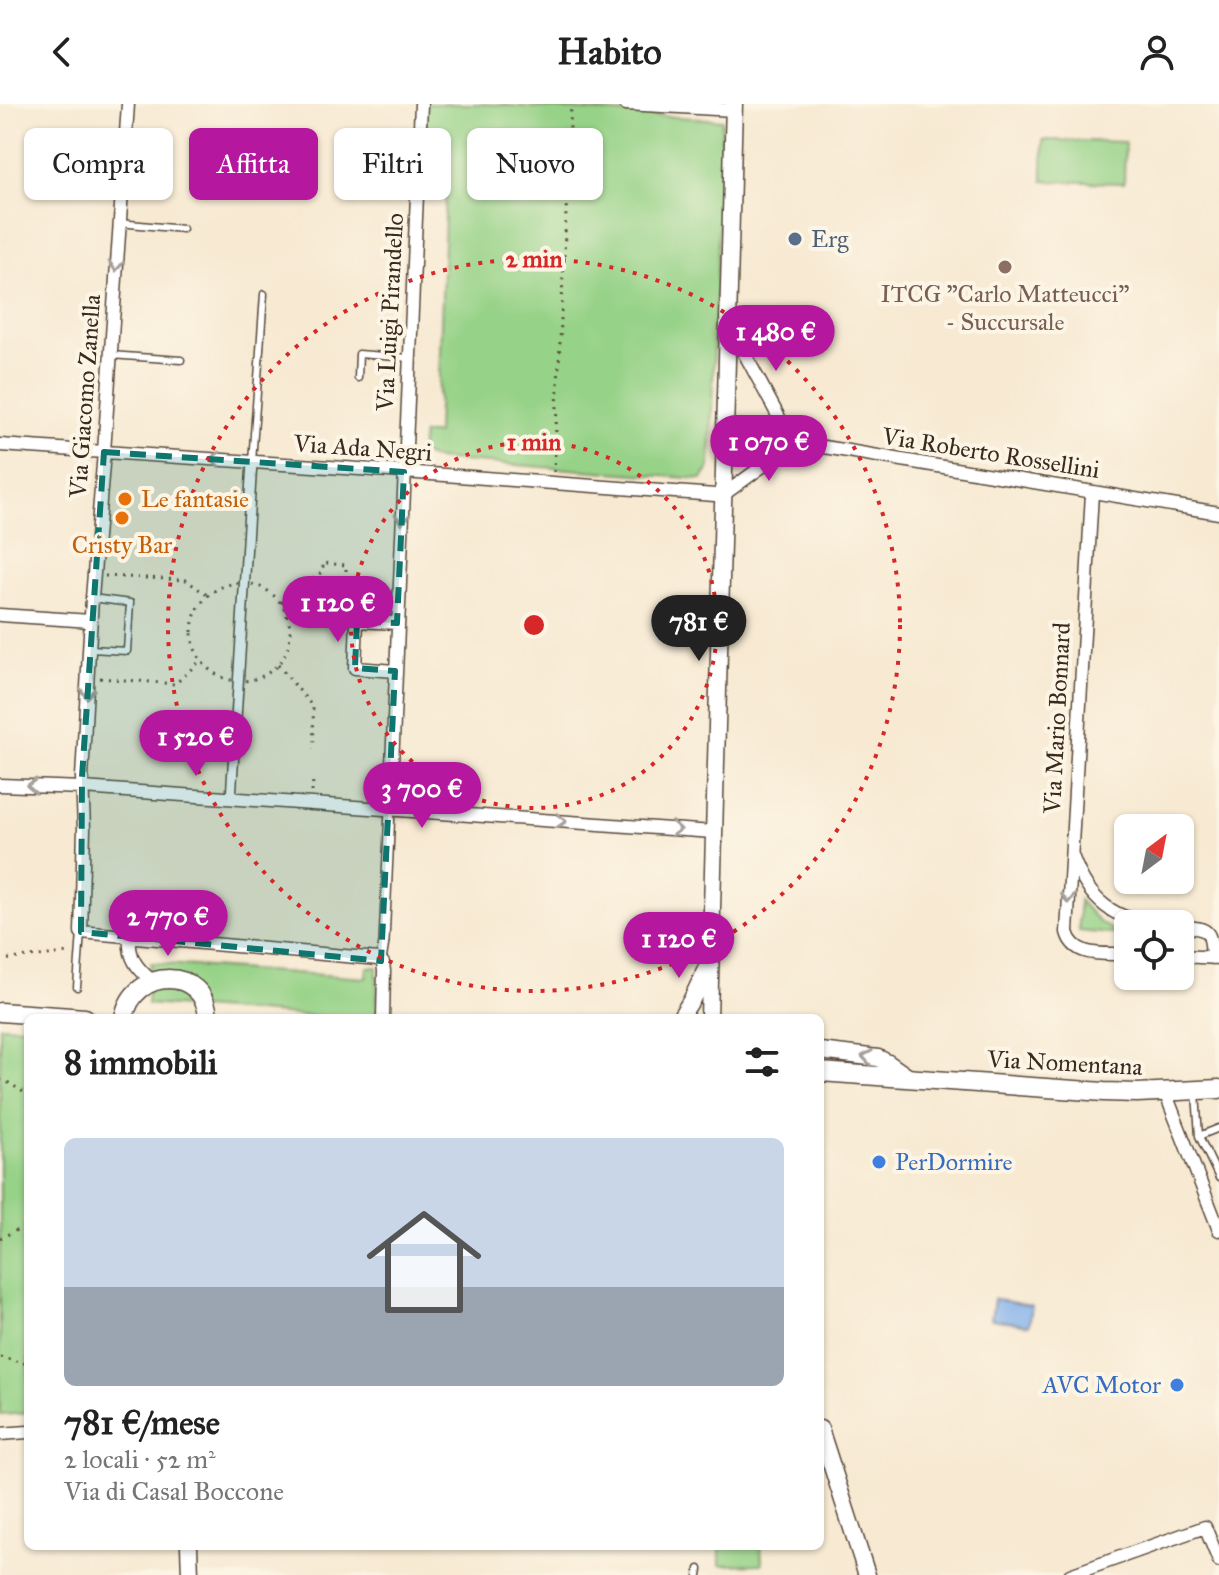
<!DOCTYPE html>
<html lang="it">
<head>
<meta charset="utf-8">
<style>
	:root { --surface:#fff; --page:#f6f6f6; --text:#222; --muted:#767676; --accent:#b5179e }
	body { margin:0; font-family:"IM FELL Great Primer",serif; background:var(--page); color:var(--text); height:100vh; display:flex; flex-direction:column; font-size:30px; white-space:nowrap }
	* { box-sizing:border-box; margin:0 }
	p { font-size:26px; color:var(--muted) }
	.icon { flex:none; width:44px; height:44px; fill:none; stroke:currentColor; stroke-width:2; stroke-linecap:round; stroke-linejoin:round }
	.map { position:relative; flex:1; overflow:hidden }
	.sheet { position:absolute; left:24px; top:910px; width:800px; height:536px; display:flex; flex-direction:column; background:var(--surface); border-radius:12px; box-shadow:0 2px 6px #0004 }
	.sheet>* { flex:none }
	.banner { position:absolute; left:24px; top:24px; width:800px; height:72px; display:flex; gap:16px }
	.needle { width:52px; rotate:32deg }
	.tools { position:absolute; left:1114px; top:710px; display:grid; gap:16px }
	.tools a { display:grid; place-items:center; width:80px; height:80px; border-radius:12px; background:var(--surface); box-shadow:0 2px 6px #0004; font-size:40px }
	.price { position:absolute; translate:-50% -68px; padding:0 18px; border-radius:28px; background:var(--accent); color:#fff; font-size:26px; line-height:52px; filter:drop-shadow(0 2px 4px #0008) }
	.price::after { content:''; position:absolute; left:50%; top:48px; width:24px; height:18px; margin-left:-12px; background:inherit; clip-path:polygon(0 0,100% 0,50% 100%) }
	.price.on { background:#222; color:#fff }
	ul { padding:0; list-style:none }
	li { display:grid; align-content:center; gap:16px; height:424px; padding:0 40px }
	li span { display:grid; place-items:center; height:248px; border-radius:12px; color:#555 }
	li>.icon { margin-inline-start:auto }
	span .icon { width:144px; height:144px; fill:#fffc; stroke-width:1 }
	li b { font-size:34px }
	h2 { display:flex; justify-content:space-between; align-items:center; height:96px; padding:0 40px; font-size:34px }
	.chip { padding:0 28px; border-radius:12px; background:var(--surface); box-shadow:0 2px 6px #0004; font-size:28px; line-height:72px }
	.chip.on { background:var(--accent); color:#fff }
	header { display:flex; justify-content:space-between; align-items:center; height:104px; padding:0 40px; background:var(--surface); font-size:36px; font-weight:700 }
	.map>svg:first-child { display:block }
	.green { fill:#96d287; stroke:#687e52; stroke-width:2 }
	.water { fill:#81b0eb; stroke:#5e6d84; stroke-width:2 }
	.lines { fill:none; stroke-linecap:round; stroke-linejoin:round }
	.service-casing { stroke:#574739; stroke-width:9 }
	.pedestrian-casing { stroke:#574739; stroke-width:12 }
	.minor-casing { stroke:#574739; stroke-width:15 }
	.tertiary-casing { stroke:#574739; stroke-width:19 }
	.secondary-casing { stroke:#574739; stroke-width:21 }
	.path { stroke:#574739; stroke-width:3; stroke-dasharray:2 6; stroke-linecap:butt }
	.service { stroke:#fff; stroke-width:6 }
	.pedestrian { stroke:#fff; stroke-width:9 }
	.minor { stroke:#fff; stroke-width:12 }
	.tertiary { stroke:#fff; stroke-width:16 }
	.secondary { stroke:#fff; stroke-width:18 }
	.oneway { stroke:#a79f9a }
	.marked { fill:#0f766e; fill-opacity:0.2; stroke:#0f766e; stroke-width:6; stroke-dasharray:16 10; stroke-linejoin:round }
	.ring { fill:none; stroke:#d62828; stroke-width:4; stroke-dasharray:4 8 }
	.service-dot { fill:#5c6f8a; stroke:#fcf5e5; stroke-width:3 }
	.education-dot { fill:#8d6e63; stroke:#fcf5e5; stroke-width:3 }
	.food-dot { fill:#e8710a; stroke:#fcf5e5; stroke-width:3 }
	.shop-dot { fill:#3f7fe0; stroke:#fcf5e5; stroke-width:3 }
	.labels { text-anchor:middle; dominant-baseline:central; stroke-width:8; stroke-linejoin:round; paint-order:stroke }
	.service-label { font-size:24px; fill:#4e5e75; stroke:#fcf5e5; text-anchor:start }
	.education-label { font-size:24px; fill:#785e54; stroke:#fcf5e5 }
	.street-label { font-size:24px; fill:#3b2a1e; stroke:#fcf5e5 }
	.food-label { font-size:24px; fill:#c56008; stroke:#fcf5e5; text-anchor:start }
	.shop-label { font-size:24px; fill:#366cbe; stroke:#fcf5e5; text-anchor:start }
	.centre { fill:#d62828; stroke:#fcf5e5; stroke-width:4 }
	.ring-label { font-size:24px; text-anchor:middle; font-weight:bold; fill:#d62828; stroke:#fcf5e5; stroke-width:8; stroke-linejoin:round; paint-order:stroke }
</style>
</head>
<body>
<header><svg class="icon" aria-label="back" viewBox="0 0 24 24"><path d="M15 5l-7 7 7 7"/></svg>Habito<svg class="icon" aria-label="person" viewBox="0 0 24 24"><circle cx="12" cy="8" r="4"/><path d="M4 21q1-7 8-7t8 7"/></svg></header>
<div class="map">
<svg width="1219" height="1471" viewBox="0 0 1219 1471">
	<rect width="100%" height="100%" fill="#fcf5e5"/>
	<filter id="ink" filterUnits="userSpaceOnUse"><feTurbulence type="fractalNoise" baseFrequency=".0125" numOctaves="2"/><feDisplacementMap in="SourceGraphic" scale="16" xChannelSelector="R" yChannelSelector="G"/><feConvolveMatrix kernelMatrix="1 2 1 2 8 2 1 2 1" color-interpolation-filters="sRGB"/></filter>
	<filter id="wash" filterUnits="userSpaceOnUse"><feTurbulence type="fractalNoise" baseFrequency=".006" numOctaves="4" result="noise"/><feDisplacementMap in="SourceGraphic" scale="32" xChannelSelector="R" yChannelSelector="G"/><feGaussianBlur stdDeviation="1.8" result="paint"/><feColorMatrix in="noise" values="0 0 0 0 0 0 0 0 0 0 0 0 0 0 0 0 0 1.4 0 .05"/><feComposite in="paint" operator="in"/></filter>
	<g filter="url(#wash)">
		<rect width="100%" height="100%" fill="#f7e9d2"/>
		<path class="green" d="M 425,0 L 483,0 L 722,16 L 710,363 L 702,375 L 435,355 L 426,352 L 420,346 L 423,330 L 437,330 L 448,29 L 430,27 L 425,21 Z
			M 1043,36 L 1125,38 L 1124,79 L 1043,77 Z
			M 1079,796 L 1099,818 L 1121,831 L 1079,827 Z
			M 151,859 L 366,874 L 367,863 L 377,863 L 377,914 L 337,914 L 147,900 Z
			M 0,922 L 28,923 L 28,1309 L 0,1311 Z
			M 720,1442 L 761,1442 L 762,1460 L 720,1461 Z"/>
		<path class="water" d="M 994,1195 L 1032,1202 L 1029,1221 L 991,1215 Z"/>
	</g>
	<g filter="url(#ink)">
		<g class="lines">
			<defs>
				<path id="service" d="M 119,119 L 183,125
					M 110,251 L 181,256
					M 358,274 L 359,250 L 409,254
					M 252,358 L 264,190
					M 90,545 L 127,547 L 130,499 L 92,494
					M 77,883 L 81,828
					M 1196,989 L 1199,1032 L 1219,1074
					M 1199,1032 L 1219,1024
					M 698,1471 L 699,1465"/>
				<path id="pedestrian" d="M 231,695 L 252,358
					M 381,857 L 384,838 L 390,706"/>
				<path id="minor" d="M 128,0 L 104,348 L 92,494 L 82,673 L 84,725 L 81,828 L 378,855 L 383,859 L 384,867 L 383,914
					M 626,0 L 734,6
					M 728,219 L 782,319 L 800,339
					M 725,329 L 800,339 L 1219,409
					M 0,341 L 404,368 L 715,391 L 723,391 L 782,348 L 800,339
					M 1092,389 L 1067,828 C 1074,855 1106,849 1128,850
					M 0,511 L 91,517
					M 395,567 L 355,564 L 357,517 L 397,519
					M 0,681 L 83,684 L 713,728
					M 390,706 L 421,0
					M 1073,754 C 1089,797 1114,817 1160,820
					M 1180,822 C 1208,825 1211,824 1212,854
					M 130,833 C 128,854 137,864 152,877
					M 1180,852 L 1219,854
					M 1165,988 L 1219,1126
					M 0,1330 L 28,1328
					M 1070,1471 L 1205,1423 L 1219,1457"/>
				<path id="tertiary" d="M 680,914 L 692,895 L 707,863
					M 709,914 L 734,0
					M 820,947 L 878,954 L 888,959 L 908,973
					M 820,1325 L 867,1471
					M 189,1442 L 190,1471"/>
				<path id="secondary" d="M 0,908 L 85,914
					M 124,914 C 133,862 206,862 208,914
					M 820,968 L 1104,988 L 1137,989 L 1219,985"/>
			</defs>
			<use href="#service" class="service-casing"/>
			<use href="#pedestrian" class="pedestrian-casing"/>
			<use href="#minor" class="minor-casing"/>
			<use href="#tertiary" class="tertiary-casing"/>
			<use href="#secondary" class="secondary-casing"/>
			<path class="path" d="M 554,368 L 571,0
				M 105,472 L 186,476 L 207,491
				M192 528a49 49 0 1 1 98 0a49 49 0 1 1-98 0Z
				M 281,499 L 323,467 L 323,459 L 346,461 L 346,477 L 385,481
				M 278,561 L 313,603 L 314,645
				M 100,574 L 175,580 L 199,558
				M 312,688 L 313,676
				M 0,856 L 68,849
				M 0,976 L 9,979 L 28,991
				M 0,1134 L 28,1121
				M 0,1253 L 28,1260"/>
			<use href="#service" class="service"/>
			<use href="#pedestrian" class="pedestrian"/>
			<use href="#minor" class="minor"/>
			<use href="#tertiary" class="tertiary"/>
			<use href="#secondary" class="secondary"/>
		</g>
		<defs><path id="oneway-chevron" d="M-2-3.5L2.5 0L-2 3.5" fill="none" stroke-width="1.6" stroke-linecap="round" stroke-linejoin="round" transform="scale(2)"/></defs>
		<g class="oneway">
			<use href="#oneway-chevron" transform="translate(116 162) rotate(94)"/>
			<use href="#oneway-chevron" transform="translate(215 355) rotate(-176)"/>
			<use href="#oneway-chevron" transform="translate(402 415) rotate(93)"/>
			<use href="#oneway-chevron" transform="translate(87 589) rotate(94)"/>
			<use href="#oneway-chevron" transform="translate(32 682) rotate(-178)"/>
			<use href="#oneway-chevron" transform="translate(561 717) rotate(4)"/>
			<use href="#oneway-chevron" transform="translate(676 725) rotate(4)"/>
			<use href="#oneway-chevron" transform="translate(1068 794) rotate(93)"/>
			<use href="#oneway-chevron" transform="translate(867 953) rotate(-171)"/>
		</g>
	</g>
	<path class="marked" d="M 104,348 L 404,368 L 397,519 L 357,517 L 355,564 L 395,567 L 381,857 L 81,828 L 82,673 Z"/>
	<g class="ring">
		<circle cx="534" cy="521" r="183"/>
		<circle cx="534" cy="521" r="366"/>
	</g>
	<circle class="service-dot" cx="795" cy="135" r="8"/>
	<circle class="education-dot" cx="1005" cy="163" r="8"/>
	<g class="food-dot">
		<circle cx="125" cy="395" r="8"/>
		<circle cx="122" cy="414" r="8"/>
	</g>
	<g class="shop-dot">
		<circle cx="879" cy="1058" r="8"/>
		<circle cx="1177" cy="1281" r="8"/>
	</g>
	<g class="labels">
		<g class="service-label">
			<text x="811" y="135">Erg</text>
		</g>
		<g class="education-label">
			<text x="1005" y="190">ITCG "Carlo Matteucci"<tspan x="1005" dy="28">- Succursale</tspan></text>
		</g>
		<g class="street-label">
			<text transform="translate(390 208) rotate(-87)">Via Luigi Pirandello</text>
			<text transform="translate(85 292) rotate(-86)">Via Giacomo Zanella</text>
			<text transform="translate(363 344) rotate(4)">Via Ada Negri</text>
			<text transform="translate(991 349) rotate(9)">Via Roberto Rossellini</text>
			<text transform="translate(1057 614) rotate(-87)">Via Mario Bonnard</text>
			<text transform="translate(1065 959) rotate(3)">Via Nomentana</text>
		</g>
		<g class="food-label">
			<text x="141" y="395">Le fantasie</text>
			<text x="122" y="441" text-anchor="middle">Cristy Bar</text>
		</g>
		<g class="shop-label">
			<text x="895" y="1058">PerDormire</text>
			<text x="1161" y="1281" text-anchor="end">AVC Motor</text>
		</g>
	</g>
	<circle cx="534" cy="521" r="12" class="centre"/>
	<g class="ring-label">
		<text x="534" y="163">2 min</text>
		<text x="534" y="346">1 min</text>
	</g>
</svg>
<div class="tools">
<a><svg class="needle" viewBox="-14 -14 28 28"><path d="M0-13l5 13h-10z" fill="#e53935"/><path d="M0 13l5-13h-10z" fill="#767676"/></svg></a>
<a><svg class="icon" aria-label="locate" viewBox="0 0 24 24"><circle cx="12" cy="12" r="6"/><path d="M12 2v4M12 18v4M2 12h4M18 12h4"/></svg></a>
</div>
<b class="price" style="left:776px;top:269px">1 480 €</b>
<b class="price" style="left:769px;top:379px">1 070 €</b>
<b class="price" style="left:338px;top:540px">1 120 €</b>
<b class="price on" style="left:699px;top:559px">781 €</b>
<b class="price" style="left:196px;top:674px">1 520 €</b>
<b class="price" style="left:422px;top:726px">3 700 €</b>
<b class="price" style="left:168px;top:854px">2 770 €</b>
<b class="price" style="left:679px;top:876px">1 120 €</b>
<div class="banner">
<a class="chip">Compra</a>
<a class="chip on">Affitta</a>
<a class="chip">Filtri</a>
<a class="chip">Nuovo</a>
</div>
<section class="sheet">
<h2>8 immobili<svg class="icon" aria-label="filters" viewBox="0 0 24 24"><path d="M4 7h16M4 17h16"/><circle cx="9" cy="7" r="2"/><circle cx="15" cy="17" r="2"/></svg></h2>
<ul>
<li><span style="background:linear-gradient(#c9d6e8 60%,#9aa5b1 0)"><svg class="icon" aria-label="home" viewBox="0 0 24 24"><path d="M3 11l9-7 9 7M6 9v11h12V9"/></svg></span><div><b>781 €/mese</b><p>2 locali · 52 m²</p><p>Via di Casal Boccone</p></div></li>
</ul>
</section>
</div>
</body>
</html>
